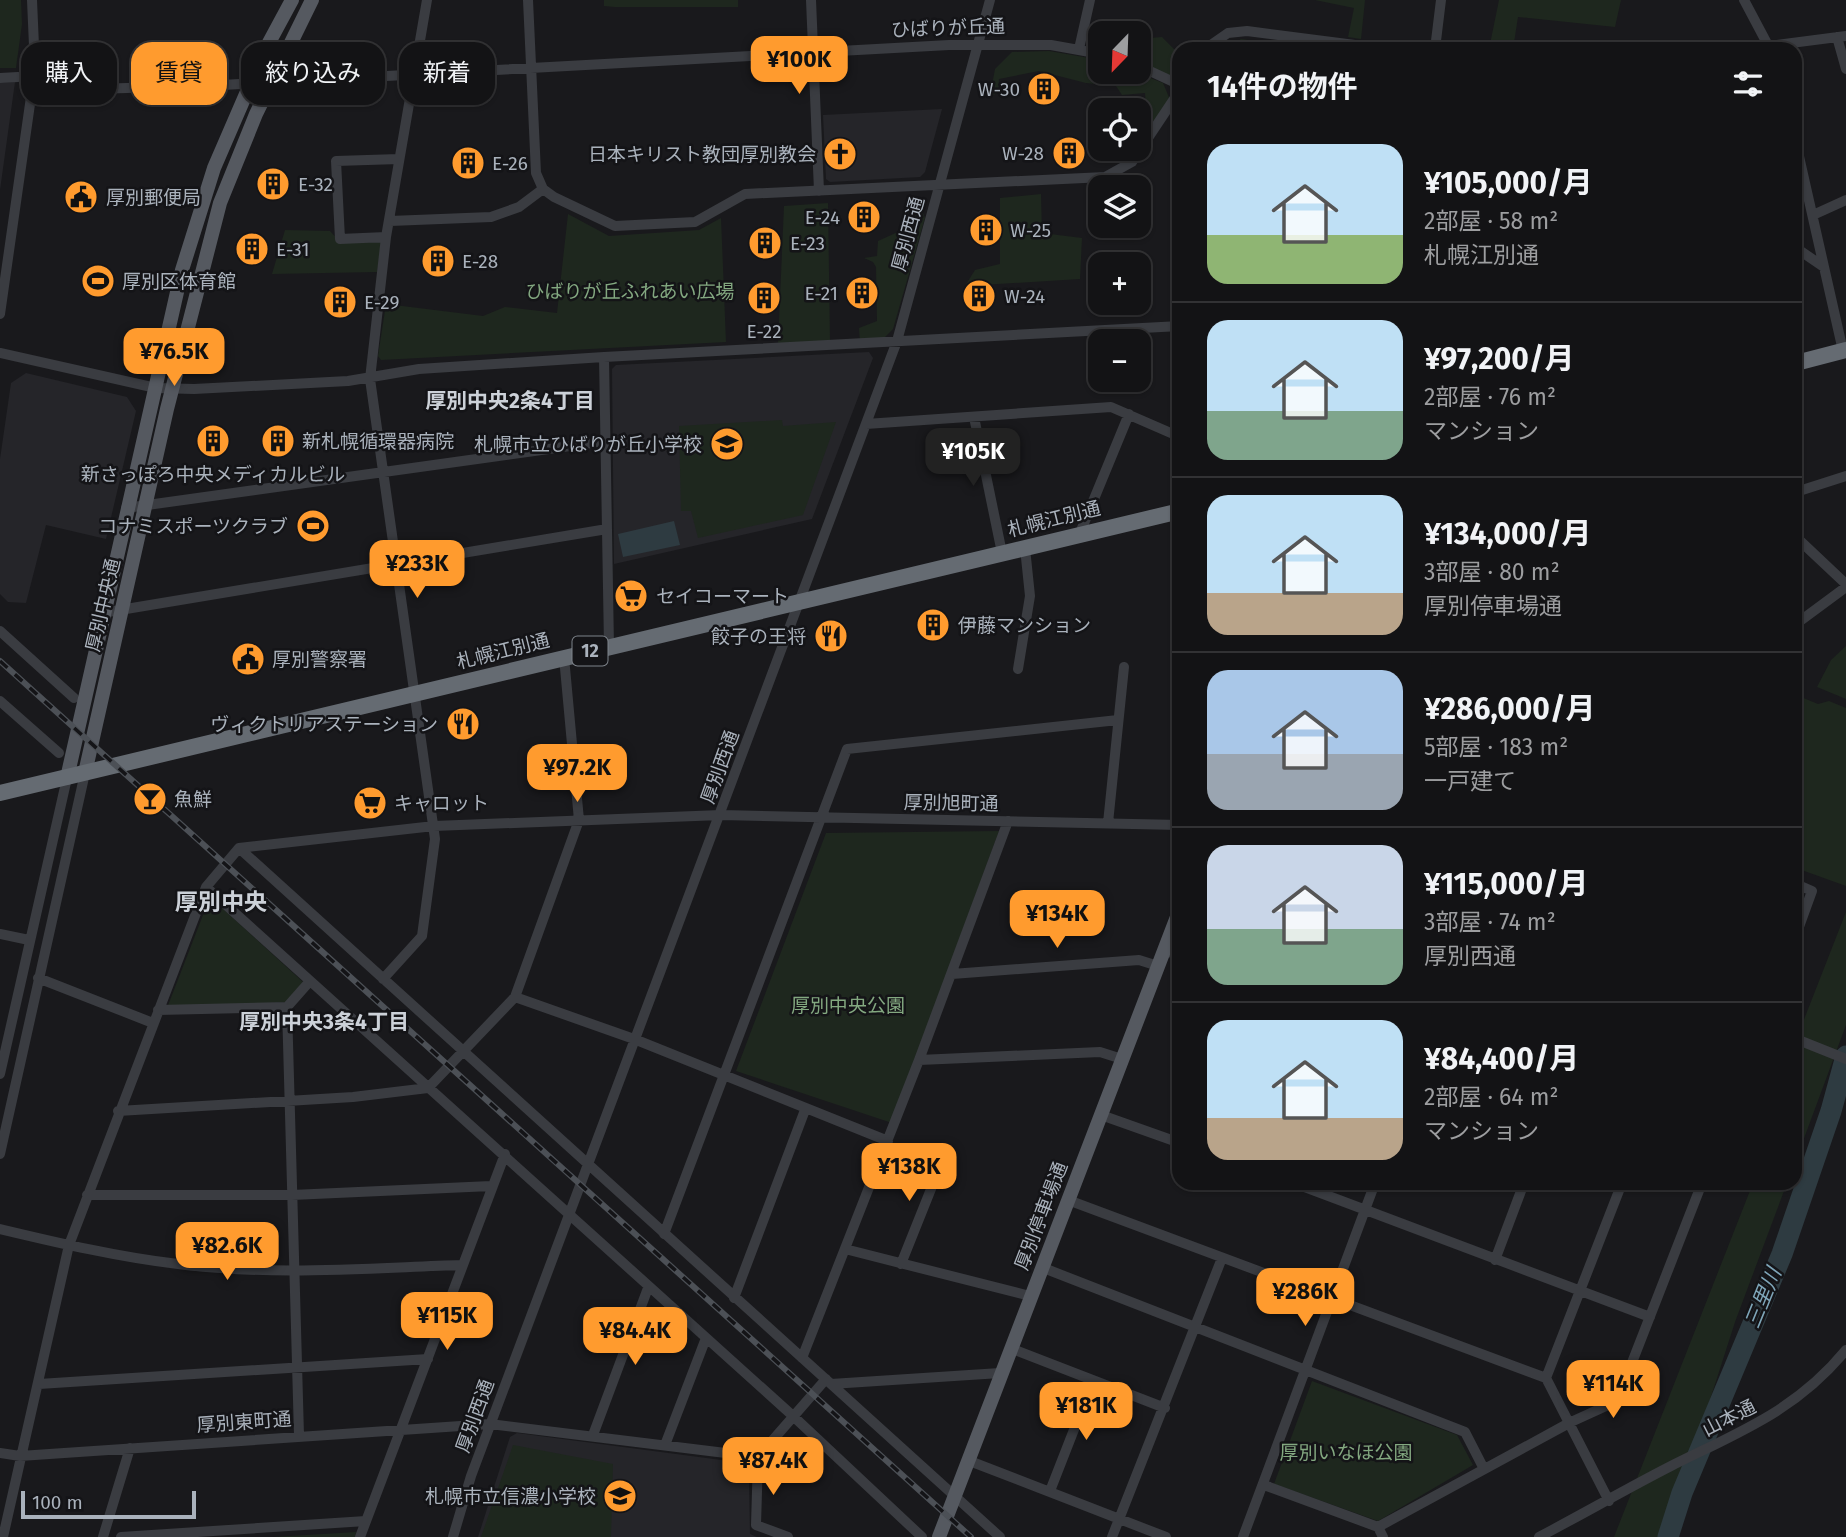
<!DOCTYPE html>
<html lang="ja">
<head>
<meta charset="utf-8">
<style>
	:root { --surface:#131315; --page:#1c1c1e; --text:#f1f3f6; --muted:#9d9ea0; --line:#323234; --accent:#ff9b2e }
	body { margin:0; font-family:"Fira Sans","Noto Sans JP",sans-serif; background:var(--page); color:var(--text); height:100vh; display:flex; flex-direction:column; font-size:26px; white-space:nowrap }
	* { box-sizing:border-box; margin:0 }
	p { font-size:23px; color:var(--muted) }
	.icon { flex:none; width:38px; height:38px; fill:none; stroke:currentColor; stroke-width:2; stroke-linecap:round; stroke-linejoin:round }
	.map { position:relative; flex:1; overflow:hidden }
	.side { position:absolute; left:1172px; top:42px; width:630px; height:1148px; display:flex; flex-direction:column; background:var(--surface); border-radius:21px; box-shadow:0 2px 5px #0004,0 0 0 2px var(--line) }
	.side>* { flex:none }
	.guide { position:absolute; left:21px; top:42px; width:665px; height:63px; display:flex; gap:14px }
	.needle { width:46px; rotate:203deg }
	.tools { position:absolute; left:1088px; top:21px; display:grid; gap:14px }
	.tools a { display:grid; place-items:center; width:63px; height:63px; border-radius:14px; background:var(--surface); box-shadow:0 2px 5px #0004,0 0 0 2px var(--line); font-size:35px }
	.scale { position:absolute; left:21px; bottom:18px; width:175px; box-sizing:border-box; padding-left:7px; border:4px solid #aab2bc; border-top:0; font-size:19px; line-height:24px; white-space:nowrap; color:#aab2bc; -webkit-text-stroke:5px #141417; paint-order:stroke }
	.price { position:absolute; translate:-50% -60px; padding:0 16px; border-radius:14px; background:var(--accent); color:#111; font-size:23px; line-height:46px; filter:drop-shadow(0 2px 4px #0008) }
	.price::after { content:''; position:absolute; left:50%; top:42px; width:21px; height:16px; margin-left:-10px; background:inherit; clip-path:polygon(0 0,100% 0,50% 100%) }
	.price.selected { background:#222; color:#fff }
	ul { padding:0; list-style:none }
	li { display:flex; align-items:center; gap:21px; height:175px; padding:0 35px }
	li+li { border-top:2px solid var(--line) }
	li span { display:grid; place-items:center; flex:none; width:196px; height:140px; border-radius:21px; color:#555 }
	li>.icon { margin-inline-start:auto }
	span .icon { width:84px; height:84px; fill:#fffc; stroke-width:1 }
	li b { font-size:30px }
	h2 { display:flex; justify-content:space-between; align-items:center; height:84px; padding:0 35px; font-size:30px }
	.chip { padding:0 24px; border-radius:21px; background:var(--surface); box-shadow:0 2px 5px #0004,0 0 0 2px var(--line); font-size:24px; line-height:63px }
	.chip.selected { background:var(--accent); color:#111 }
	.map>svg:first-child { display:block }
	.built { fill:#252529 }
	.green { fill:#1e271e }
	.water { fill:#2e3b41 }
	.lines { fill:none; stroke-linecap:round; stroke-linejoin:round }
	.river { stroke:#2e3b41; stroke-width:21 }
	.minor { stroke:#3a3c41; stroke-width:10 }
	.major { stroke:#555960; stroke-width:14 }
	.highway { stroke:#656b72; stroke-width:16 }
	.rail-casing { stroke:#4c5056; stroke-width:6 }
	.rail { stroke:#141417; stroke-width:3.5; stroke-dasharray:10; stroke-linecap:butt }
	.labels { text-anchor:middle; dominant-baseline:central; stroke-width:5; stroke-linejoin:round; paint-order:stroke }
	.shield { fill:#141417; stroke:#7d838a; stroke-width:2 }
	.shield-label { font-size:18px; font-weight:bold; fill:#aab2bc }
	.street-label { font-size:19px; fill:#aab2bc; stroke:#141417 }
	.poi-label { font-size:19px; fill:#aab2bc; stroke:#141417; text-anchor:start }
	.park-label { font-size:19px; fill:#83a880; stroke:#141417 }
	.neighbourhood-label { font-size:21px; font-weight:bold; fill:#ccd1d8; stroke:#141417 }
	.water-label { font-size:21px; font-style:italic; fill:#7fa6b9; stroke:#141417 }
	.quarter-label { font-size:23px; font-weight:bold; fill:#ccd1d8; stroke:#141417 }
</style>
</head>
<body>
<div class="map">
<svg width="1846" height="1537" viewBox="0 0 1846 1537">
	<rect width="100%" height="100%" fill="#19191c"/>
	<path class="built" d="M 15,82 L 0,190 L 0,83 Z
		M 942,109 L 925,172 L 920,177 L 830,182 L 826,179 L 823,115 Z
		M 869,352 L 873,358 L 812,519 L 614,564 L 612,369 L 616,365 Z
		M 26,373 L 127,397 L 136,411 L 106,539 L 46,525 L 26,603 L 8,602 L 0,594 L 0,459 L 11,383 Z
		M 517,1433 L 744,1463 L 749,1474 L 750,1534 L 757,1537 L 478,1537 L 510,1437 Z"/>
	<path class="green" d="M 0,0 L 21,0 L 22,24 L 16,68 L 0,68 Z
		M 604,0 L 738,0 L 738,7 L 615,7 L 604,6 Z
		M 1315,0 L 1365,0 L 1361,39 L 1348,37 L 1354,8 Z
		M 1499,0 L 1621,0 L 1615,27 L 1518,17 L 1513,49 L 1489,49 Z
		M 1162,37 L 1175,50 L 1179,49 L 1179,81 L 1139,66 L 1139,39 Z
		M 1241,39 L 1318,49 L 1226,49 Z
		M 1049,51 L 1101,60 L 1101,72 L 1135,72 L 1163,83 L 1171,102 L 1154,121 L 1147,118 L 1145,93 L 1122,95 L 1116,86 L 1086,83 L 1039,71 L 999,79 L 998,93 L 990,96 L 995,69 L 1012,52 Z
		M 1041,194 L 1042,233 L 1082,238 L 1080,279 L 965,286 L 975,270 L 1000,264 L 1000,198 Z
		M 910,202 L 919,204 L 925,218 L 893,329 L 884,338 L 860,343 L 859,328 L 877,321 L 876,267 L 873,262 L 864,258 L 877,256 L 878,241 L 900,231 L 903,211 Z
		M 828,203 L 830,342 L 778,344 L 784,206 Z
		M 568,214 L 609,236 L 699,230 L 721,218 L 726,342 L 381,360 L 378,356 L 386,304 L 483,316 L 505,307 L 557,313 Z
		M 285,230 L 330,231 L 341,243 L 382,241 L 377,272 L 272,274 Z
		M 782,420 L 783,426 L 836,422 L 803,515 L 698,538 L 691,511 L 681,511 L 679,426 Z
		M 1846,646 L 1846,699 L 1817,687 L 1831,660 Z
		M 1796,695 L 1818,704 L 1829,701 L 1846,708 L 1846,886 L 1796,868 Z
		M 999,831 L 892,1123 L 736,1071 L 826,833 Z
		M 210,897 L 303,982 L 287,1002 L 167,1008 Z
		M 1846,912 L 1846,1025 L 1796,1160 L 1796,1040 Z
		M 1753,1183 L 1787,1183 L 1735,1322 L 1666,1537 L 1614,1537 Z
		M 1312,1381 L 1457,1435 L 1473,1465 L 1378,1521 L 1274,1484 Z
		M 513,1445 L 613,1464 L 611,1537 L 481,1537 Z
		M 356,1532 L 355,1537 L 273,1537 Z"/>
	<path class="water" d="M 674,521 L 680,545 L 623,557 L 618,534 Z"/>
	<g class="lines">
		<path class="river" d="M 1668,1537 L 1682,1493 L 1782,1254 L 1831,1111 L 1846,1056"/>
		<path class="minor" d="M 528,0 L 536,173 L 543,189 L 554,197 L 615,226 L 695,222 L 745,194 L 1105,177 L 1132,162 L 1180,90
			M 811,0 L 819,191
			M 1744,0 L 1770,49
			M 1837,37 L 1846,69
			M 1769,46 L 1846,36
			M 1079,49 L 1090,0
			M 1205,49 L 1228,33 L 1247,31 L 1386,49
			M 1435,49 L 1441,0
			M 1139,66 L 1180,85
			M 0,78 L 18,77
			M 32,91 L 222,85 L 949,45 L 1051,45 L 1101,54
			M 1796,143 L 1843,351
			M 1813,215 L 1846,200
			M 390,221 L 491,217 L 519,207 L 543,189
			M 386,237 L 340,239 L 336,161 L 399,159
			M 1796,248 L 1824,267
			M 0,314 L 35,69 L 32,0
			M 0,353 L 156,388 L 194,389 L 348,381 L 419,369 L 604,357 L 1180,326
			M 604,357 L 609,646
			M 974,417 L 1002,553
			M 866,424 L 1111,407 L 1180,437
			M 1796,492 L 1846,476
			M 126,508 L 606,441
			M 1080,533 L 1129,414
			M 1796,537 L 1846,584
			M 102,613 L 607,529
			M 1796,624 L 1846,587
			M 0,631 L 74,698
			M 1018,669 L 1030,596 L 1025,548
			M 0,701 L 59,753
			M 1108,823 L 1124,667
			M 239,848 L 1000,1537
			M 1796,884 L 1812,891 L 1796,935
			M 206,887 L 793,1416 L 922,1537
			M 0,934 L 29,940
			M 1164,950 L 1180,956
			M 952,974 L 1139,960 L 1158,966
			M 38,978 L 153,1023
			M 383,979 L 422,936 L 435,839 L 370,379 L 386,237 L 427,0
			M 515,997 L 634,1039 L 888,1141
			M 158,1010 L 287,1007
			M 1796,1039 L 1846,1059
			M 919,1060 L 1100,1052 L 1122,1059
			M 0,1074 L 67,778
			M 118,1111 L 353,1097 L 428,1088 L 515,997 L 579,820 L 564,657
			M 1101,1115 L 1180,1143
			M 0,1154 L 85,773
			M 878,1167 L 939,1169 L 901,1264
			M 1294,1183 L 1650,1317
			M 87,1195 L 292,1195 L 491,1186
			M 1068,1200 L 1546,1378 L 1609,1501
			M 0,1229 C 59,1243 118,1257 178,1264 C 271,1276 368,1268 461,1265
			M 664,1234 L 847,749 L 1118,720
			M 845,1249 L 1030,1296
			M 1495,1260 L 1524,1183
			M 1041,1267 L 1465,1432 L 1484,1469
			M 734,1298 L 805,1110
			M 1010,1348 L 1165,1408
			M 802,1358 L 919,1060 L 1008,821
			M 1546,1378 L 1622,1183
			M 39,1384 L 428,1359
			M 831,1384 L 1000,1373
			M 299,1435 L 287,1007 L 310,981
			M 593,1435 L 648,1288
			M 665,1445 L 706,1338
			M 0,1453 L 20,1456 L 490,1424 L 758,1457 L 826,1379
			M 758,1457 L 756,1525 L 788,1537
			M 967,1460 L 1166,1537
			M 1264,1485 L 1378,1527 L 1383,1537
			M 1050,1491 L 1093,1381
			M 1378,1527 L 1571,1422 L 1617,1401 L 1702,1183
			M 3,1537 L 69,1245 L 206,887 L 239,848 L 434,826 L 721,815 L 1180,825
			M 103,1537 L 130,1448
			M 121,1537 L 366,1521
			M 360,1537 L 505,1154
			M 453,1537 L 471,1476 L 897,341 L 990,0
			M 1112,1537 L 1222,1258
			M 1243,1537 L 1375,1183
			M 1539,1537 C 1583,1514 1626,1489 1671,1466 C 1739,1432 1796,1411 1846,1350"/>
		<path class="major" d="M 85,773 L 167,409 L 220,203 L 256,114 L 312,0
			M 67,778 L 182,270 L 214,168 L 265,50 L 292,0
			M 939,1537 L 1180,909"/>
		<path class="highway" d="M 1796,363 L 1846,350
			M 0,793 L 1180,511"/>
		<defs>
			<path id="rail" d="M 0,661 L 971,1537"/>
		</defs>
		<use href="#rail" class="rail-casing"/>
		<use href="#rail" class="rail"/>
	</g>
	<defs>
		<symbol id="building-disc" viewBox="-11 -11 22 22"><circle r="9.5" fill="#ff9b2e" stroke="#141417"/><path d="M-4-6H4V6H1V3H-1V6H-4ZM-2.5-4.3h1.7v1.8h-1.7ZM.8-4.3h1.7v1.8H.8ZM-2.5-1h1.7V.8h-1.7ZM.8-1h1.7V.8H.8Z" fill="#111"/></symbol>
		<symbol id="church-disc" viewBox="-11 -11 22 22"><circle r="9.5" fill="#ff9b2e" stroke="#141417"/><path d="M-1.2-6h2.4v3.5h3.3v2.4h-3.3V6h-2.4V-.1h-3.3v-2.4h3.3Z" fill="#111"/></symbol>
		<symbol id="civic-disc" viewBox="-11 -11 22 22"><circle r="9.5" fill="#ff9b2e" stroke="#141417"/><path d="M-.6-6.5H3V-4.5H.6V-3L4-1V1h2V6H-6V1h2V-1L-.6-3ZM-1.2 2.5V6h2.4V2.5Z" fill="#111"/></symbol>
		<symbol id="stadium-disc" viewBox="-11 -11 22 22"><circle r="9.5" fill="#ff9b2e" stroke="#141417"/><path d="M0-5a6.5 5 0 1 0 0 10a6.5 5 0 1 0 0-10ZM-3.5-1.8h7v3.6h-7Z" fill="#111"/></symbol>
		<symbol id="school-disc" viewBox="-11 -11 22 22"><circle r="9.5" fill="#ff9b2e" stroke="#141417"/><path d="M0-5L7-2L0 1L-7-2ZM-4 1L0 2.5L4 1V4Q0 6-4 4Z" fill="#111"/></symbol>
		<symbol id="supermarket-disc" viewBox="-11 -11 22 22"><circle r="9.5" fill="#ff9b2e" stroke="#141417"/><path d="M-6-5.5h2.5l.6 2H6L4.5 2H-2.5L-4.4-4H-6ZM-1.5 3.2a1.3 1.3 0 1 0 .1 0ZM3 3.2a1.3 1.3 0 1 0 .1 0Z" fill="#111"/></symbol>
		<symbol id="restaurant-disc" viewBox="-11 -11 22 22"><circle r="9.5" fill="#ff9b2e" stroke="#141417"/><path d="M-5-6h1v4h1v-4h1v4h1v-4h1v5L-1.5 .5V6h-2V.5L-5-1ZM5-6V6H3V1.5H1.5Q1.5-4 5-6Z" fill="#111"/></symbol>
		<symbol id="bar-disc" viewBox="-11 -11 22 22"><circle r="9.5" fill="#ff9b2e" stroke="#141417"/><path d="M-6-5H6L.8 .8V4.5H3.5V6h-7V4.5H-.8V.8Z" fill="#111"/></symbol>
	</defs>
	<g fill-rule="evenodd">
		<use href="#building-disc" x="1025" y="70" width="38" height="38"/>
		<use href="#building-disc" x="1050" y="134" width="38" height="38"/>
		<use href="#church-disc" x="821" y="135" width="38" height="38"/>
		<use href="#building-disc" x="449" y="144" width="38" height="38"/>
		<use href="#building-disc" x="254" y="165" width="38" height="38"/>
		<use href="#civic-disc" x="62" y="178" width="38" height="38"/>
		<use href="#building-disc" x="845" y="198" width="38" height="38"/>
		<use href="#building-disc" x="967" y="211" width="38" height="38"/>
		<use href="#building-disc" x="746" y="224" width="38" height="38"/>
		<use href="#building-disc" x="233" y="230" width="38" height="38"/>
		<use href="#building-disc" x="419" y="242" width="38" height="38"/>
		<use href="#stadium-disc" x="79" y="262" width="38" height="38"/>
		<use href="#building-disc" x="843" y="274" width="38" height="38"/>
		<use href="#building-disc" x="960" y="277" width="38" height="38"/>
		<use href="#building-disc" x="745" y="279" width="38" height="38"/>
		<use href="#building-disc" x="321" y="283" width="38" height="38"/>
		<use href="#building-disc" x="194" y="422" width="38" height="38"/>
		<use href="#building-disc" x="259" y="422" width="38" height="38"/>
		<use href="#school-disc" x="708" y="425" width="38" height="38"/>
		<use href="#stadium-disc" x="294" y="507" width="38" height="38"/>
		<use href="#supermarket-disc" x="612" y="577" width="38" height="38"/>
		<use href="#building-disc" x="914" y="606" width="38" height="38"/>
		<use href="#restaurant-disc" x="812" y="617" width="38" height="38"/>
		<use href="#civic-disc" x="229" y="640" width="38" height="38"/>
		<use href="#restaurant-disc" x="444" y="705" width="38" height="38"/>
		<use href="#bar-disc" x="131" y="780" width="38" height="38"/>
		<use href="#supermarket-disc" x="351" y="784" width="38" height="38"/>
		<use href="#school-disc" x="601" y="1477" width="38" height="38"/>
	</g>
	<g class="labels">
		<rect class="shield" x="572.5" y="636.5" width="35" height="29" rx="5"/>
		<g class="shield-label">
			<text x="590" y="651">12</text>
		</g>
		<g class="street-label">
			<text transform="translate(948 28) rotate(-2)">ひばりが丘通</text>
			<text transform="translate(908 234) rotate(-75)">厚別西通</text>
			<text transform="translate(1054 519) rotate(-14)">札幌江別通</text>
			<text transform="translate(103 605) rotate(-77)">厚別中央通</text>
			<text transform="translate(503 651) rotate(-14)">札幌江別通</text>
			<text transform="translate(720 767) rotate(-70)">厚別西通</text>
			<text transform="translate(951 803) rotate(1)">厚別旭町通</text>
			<text transform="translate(1041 1216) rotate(-69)">厚別停車場通</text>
			<text transform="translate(475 1416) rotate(-70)">厚別西通</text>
			<text transform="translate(1729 1418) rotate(-27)">山本通</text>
			<text transform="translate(244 1422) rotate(-4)">厚別東町通</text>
		</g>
		<g class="poi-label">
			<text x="1020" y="89" text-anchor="end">W-30</text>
			<text x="1044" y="153" text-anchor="end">W-28</text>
			<text x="816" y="154" text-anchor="end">日本キリスト教団厚別教会</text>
			<text x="492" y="163">E-26</text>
			<text x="298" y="184">E-32</text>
			<text x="106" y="197">厚別郵便局</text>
			<text x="840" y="217" text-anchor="end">E-24</text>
			<text x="1010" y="230">W-25</text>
			<text x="790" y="243">E-23</text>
			<text x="276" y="249">E-31</text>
			<text x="462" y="261">E-28</text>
			<text x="122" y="281">厚別区体育館</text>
			<text x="838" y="293" text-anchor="end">E-21</text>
			<text x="1004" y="296">W-24</text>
			<text x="364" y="302">E-29</text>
			<text x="764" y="331" text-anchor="middle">E-22</text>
			<text x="302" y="441">新札幌循環器病院</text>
			<text x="702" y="444" text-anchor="end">札幌市立ひばりが丘小学校</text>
			<text x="213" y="474" text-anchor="middle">新さっぽろ中央メディカルビル</text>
			<text x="288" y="526" text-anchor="end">コナミスポーツクラブ</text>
			<text x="656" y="596">セイコーマート</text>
			<text x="958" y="625">伊藤マンション</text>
			<text x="806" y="636" text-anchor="end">餃子の王将</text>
			<text x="272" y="659">厚別警察署</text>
			<text x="438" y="724" text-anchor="end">ヴィクトリアステーション</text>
			<text x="174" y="799">魚鮮</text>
			<text x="394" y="803">キャロット</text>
			<text x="596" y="1496" text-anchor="end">札幌市立信濃小学校</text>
		</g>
		<g class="park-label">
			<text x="630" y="291">ひばりが丘ふれあい広場</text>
			<text x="848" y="1005">厚別中央公園</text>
			<text x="1346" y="1452">厚別いなほ公園</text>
		</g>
		<g class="neighbourhood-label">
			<text x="510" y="401">厚別中央2条4丁目</text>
			<text x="324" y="1022">厚別中央3条4丁目</text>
		</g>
		<g class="water-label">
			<text transform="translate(1763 1298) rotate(-68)">三里川</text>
		</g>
		<g class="quarter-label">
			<text x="221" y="902">厚別中央</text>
		</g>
	</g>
</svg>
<div class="tools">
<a><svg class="needle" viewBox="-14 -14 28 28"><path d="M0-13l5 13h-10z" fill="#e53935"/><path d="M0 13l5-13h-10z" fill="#9d9ea0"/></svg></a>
<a><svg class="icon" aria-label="locate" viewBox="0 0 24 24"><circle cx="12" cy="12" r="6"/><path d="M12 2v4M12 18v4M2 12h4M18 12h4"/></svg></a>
<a><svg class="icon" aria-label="layers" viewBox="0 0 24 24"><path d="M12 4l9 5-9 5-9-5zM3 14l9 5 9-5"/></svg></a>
<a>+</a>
<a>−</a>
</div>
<div class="scale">100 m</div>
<b class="price" style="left:799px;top:96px">¥100K</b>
<b class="price" style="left:174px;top:388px">¥76.5K</b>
<b class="price selected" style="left:973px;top:488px">¥105K</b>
<b class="price" style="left:417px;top:600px">¥233K</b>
<b class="price" style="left:577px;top:804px">¥97.2K</b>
<b class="price" style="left:1057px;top:950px">¥134K</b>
<b class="price" style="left:909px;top:1203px">¥138K</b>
<b class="price" style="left:227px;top:1282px">¥82.6K</b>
<b class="price" style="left:1305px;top:1328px">¥286K</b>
<b class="price" style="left:447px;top:1352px">¥115K</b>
<b class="price" style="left:635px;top:1367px">¥84.4K</b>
<b class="price" style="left:1613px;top:1420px">¥114K</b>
<b class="price" style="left:1086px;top:1442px">¥181K</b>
<b class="price" style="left:773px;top:1497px">¥87.4K</b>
<div class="guide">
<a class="chip">購入</a>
<a class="chip selected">賃貸</a>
<a class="chip">絞り込み</a>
<a class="chip">新着</a>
</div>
<section class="side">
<h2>14件の物件<svg class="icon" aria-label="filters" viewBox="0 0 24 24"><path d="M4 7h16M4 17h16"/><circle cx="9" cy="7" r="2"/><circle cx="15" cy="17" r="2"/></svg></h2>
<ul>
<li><span style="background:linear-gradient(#bfe0f5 65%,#8fb573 0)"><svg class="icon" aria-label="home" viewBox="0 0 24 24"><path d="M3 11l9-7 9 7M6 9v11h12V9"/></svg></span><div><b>¥105,000/月</b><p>2部屋 · 58 m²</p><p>札幌江別通</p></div></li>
<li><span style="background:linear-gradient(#bfe0f5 65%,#7fa58c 0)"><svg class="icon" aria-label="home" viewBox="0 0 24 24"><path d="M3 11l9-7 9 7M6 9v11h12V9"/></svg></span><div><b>¥97,200/月</b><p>2部屋 · 76 m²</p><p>マンション</p></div></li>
<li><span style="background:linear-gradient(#bfe0f5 70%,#b9a48a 0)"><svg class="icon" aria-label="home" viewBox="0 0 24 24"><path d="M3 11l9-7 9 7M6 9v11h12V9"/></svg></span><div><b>¥134,000/月</b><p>3部屋 · 80 m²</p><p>厚別停車場通</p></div></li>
<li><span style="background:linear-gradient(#a9c7e8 60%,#9aa5b1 0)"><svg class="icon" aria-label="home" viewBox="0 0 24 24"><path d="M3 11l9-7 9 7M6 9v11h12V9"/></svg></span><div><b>¥286,000/月</b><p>5部屋 · 183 m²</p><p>一戸建て</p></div></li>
<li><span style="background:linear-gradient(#c9d6e8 60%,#7fa58c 0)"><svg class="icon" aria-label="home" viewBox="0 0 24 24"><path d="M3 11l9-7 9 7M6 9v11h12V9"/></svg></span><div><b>¥115,000/月</b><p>3部屋 · 74 m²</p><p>厚別西通</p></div></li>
<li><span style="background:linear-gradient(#bfe0f5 70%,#b9a48a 0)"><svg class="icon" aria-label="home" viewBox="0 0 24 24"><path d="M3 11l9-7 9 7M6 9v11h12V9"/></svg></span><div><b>¥84,400/月</b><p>2部屋 · 64 m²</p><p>マンション</p></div></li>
</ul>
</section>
</div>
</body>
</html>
